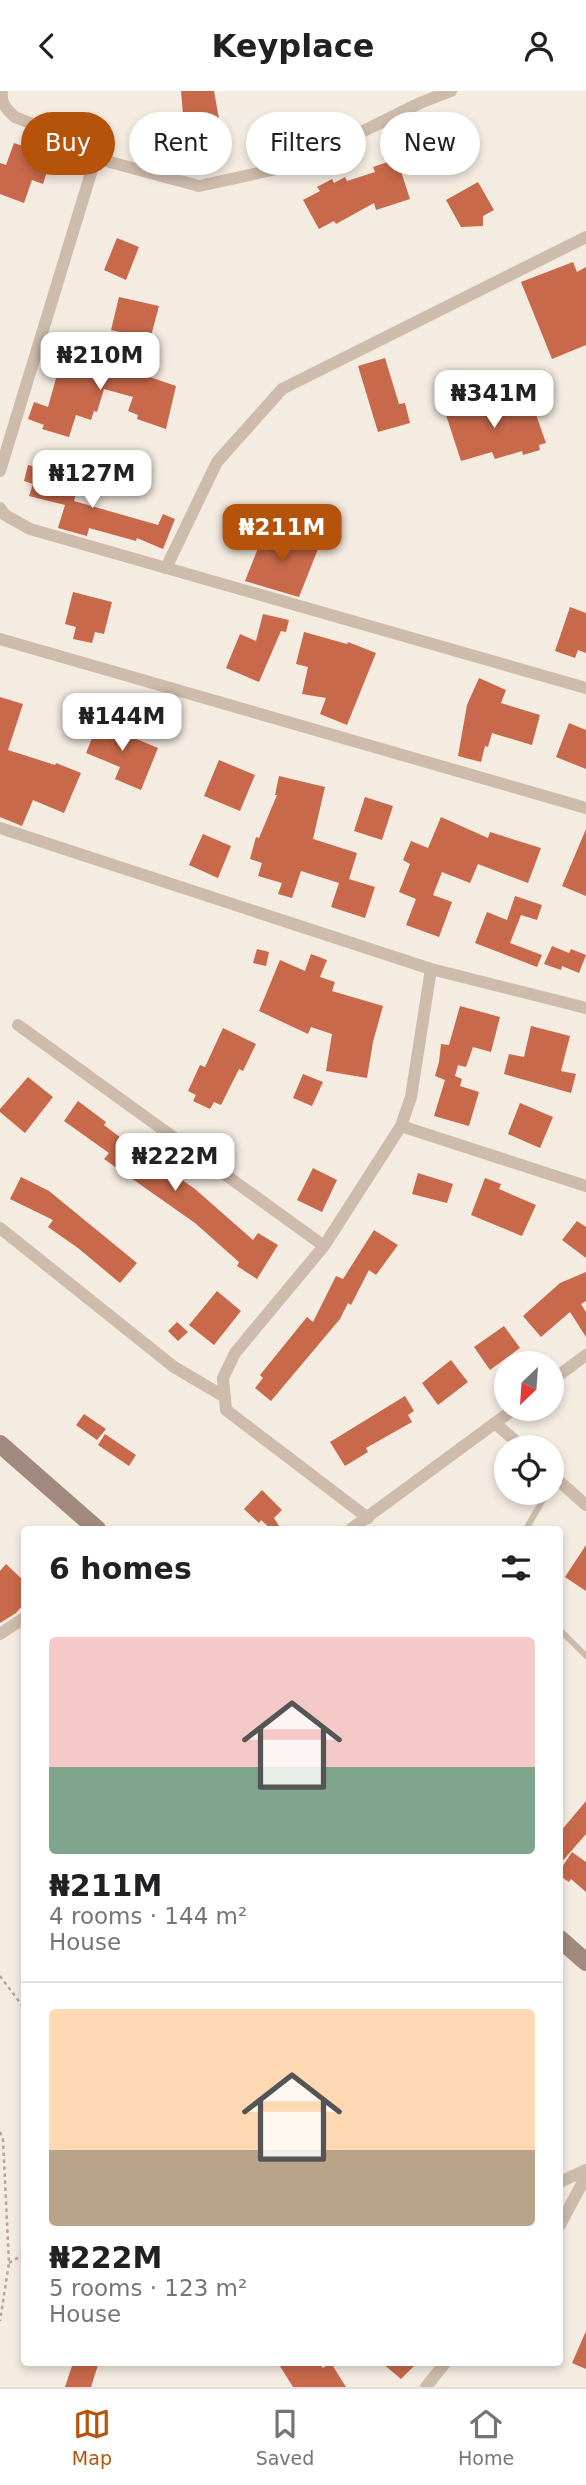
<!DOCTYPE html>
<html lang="en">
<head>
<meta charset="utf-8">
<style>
	:root { --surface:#fff; --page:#f6f6f6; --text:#202124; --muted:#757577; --line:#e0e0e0; --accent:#b45309 }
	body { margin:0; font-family:"DejaVu Sans",sans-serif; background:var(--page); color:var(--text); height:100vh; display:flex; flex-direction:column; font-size:26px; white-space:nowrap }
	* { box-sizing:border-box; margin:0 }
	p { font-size:23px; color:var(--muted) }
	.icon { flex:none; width:38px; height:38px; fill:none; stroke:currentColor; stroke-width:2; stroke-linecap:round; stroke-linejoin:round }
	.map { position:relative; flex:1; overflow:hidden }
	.sheet { position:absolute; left:21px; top:1435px; width:542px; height:840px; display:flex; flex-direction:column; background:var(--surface); border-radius:7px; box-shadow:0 4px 10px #0003 }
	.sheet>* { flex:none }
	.guide { position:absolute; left:21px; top:21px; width:544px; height:63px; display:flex; gap:14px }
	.needle { width:46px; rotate:205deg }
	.controls { position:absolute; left:494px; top:1260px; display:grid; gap:14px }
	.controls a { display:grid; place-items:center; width:70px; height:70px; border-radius:50%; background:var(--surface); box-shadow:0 4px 10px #0003; font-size:35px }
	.price { position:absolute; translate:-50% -60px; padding:0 16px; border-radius:14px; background:#fff; color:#222; font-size:23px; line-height:46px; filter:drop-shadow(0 2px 4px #0008) }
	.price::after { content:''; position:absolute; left:50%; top:42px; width:21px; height:16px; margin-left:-10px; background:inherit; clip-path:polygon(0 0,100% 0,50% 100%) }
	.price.selected { background:var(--accent); color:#fff }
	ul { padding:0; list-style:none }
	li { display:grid; align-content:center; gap:14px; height:371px; padding:0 28px }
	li+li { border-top:2px solid var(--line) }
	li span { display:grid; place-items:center; height:217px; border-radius:7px; color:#555 }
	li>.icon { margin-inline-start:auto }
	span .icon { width:126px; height:126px; fill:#fffc; stroke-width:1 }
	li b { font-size:30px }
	h2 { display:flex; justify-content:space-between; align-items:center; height:84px; padding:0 28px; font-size:30px }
	.tag { padding:0 24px; border-radius:32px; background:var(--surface); box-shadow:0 4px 10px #0003; font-size:24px; line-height:63px }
	.tag.selected { background:var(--accent); color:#fff }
	header { display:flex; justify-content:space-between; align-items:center; height:91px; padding:0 28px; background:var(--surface); font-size:32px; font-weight:800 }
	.tab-bar { display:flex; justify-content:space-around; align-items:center; height:98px; border-top:2px solid var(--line); background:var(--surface); font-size:19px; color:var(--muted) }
	.tab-bar a { display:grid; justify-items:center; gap:4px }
	.tab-bar .selected { color:var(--accent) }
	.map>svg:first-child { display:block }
	.building { fill:#c8694b }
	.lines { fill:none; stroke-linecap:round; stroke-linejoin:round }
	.path { stroke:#b9a596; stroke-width:2.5; stroke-dasharray:3.5 3.5; stroke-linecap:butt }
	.service { stroke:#cdbbac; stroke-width:6 }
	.minor { stroke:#cdbbac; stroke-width:12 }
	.secondary { stroke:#a18a7d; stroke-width:18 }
</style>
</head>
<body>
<header><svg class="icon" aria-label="back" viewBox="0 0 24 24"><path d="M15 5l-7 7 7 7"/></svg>Keyplace<svg class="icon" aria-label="person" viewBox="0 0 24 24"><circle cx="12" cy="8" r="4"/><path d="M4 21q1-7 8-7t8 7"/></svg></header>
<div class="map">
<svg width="586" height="2296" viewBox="0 0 586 2296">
	<rect width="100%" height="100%" fill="#f4ebe1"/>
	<path class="building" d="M 181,0 L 214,0 L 226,67 L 194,74 L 183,23 Z
		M 14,52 L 52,65 L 43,93 L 32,89 L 24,112 L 0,103 L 0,72 L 6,74 Z
		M 397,68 L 410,108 L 376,119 L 374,112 L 336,133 L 334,130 L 319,138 L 303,109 L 320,100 L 317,96 L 332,88 L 334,92 L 345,86 L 347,90 L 375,81 L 373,76 Z
		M 478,91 L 494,119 L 483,125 L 483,135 L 461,136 L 446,109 Z
		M 117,147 L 139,156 L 126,189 L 104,179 Z
		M 573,171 L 577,181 L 586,176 L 586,254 L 552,268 L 521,191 Z
		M 119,206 L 159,215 L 150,249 L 111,239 Z
		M 53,252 L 67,255 L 66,258 L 136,275 L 135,281 L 176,295 L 166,338 L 137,328 L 138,324 L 128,320 L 133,306 L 104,298 L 97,321 L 94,320 L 91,329 L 76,324 L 69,346 L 42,338 L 44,334 L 28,328 L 34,311 L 48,316 L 62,266 L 50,263 Z
		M 385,267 L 399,313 L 405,312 L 410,332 L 378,341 L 358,275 Z
		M 496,303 L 503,325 L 533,315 L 546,352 L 539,354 L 540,359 L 523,364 L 522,360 L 495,368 L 492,361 L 461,370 L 446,324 L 468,317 L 467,312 Z
		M 28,374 L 80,387 L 74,410 L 158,434 L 163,423 L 175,428 L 163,458 L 137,447 L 136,450 L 89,437 L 87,445 L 58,437 L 65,414 L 29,405 L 33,393 L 24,390 Z
		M 266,437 L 318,458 L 299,506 L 245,490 Z
		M 73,501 L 112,511 L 104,543 L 95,541 L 92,552 L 73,548 L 76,536 L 65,533 Z
		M 570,516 L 586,522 L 586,562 L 578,559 L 575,567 L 555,560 Z
		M 263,523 L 289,529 L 286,541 L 281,540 L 259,591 L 226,577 L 240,543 L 256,550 Z
		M 304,541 L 347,553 L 348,551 L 376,562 L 347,634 L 320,623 L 326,607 L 302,603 L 308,576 L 296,573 Z
		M 479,587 L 506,599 L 501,612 L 540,624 L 532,654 L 492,642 L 488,656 L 485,655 L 481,671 L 458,665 L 467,614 Z
		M 0,606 L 23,613 L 8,659 L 55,674 L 56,672 L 81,682 L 64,722 L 33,709 L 22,735 L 0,726 Z
		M 101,625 L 117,632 L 115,639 L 158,657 L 141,699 L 115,688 L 120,676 L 86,662 Z
		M 569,632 L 586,639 L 586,678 L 556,666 Z
		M 219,669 L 255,684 L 240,720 L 204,705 Z
		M 279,685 L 325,696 L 313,748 L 357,762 L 349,788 L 375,796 L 365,827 L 331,816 L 339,792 L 301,780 L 292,807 L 278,803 L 282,792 L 258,785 L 262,772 L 250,768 L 256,746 L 259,747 L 277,704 L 275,704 Z
		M 365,706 L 393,715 L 382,749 L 354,740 Z
		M 441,726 L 488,747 L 490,741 L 541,757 L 528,792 L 478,773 L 470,792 L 442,781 L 433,804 L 452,811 L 439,846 L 406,834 L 416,808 L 399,801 L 410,773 L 403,769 L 411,750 L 428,757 Z
		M 586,738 L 586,805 L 562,795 Z
		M 203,743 L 231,755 L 218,787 L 189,774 Z
		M 515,805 L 542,814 L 537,829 L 521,824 L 510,852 L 542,864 L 537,876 L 475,852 L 487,821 L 507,829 Z
		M 552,855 L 569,862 L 571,858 L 586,864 L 579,882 L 562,875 L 561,879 L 544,873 Z
		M 257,858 L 269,861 L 266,875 L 253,872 Z
		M 311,863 L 327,869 L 320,886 L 335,891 L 332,900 L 383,915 L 373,951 L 367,987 L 326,980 L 332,943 L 311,936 L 308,943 L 259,920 L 280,869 L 305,880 Z
		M 460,915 L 500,926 L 491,961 L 473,956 L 466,976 L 458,974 L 455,985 L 462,988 L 460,995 L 479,1001 L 469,1035 L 434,1025 L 445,989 L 435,985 L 439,971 L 441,953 L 449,954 Z
		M 531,935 L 570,945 L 561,980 L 576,983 L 571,1002 L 504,983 L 509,963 L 524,966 Z
		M 223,937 L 256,953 L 243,980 L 239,978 L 221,1014 L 214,1011 L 210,1018 L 193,1010 L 196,1004 L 188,1000 L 200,974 L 205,976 Z
		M 303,983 L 323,991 L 312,1015 L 293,1007 Z
		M 28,986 L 53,1006 L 25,1042 L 0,1021 L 0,1018 Z
		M 78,1010 L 106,1031 L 104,1034 L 164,1080 L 166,1078 L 195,1098 L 253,1149 L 258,1142 L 278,1154 L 257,1188 L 237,1175 L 239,1171 L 195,1132 L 104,1068 L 109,1062 L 64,1030 Z
		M 520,1012 L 553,1026 L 540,1057 L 508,1043 Z
		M 313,1077 L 337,1089 L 322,1121 L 297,1109 Z
		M 418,1082 L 453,1093 L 447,1112 L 412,1103 Z
		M 21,1086 L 49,1100 L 137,1172 L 120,1192 L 78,1157 L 48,1136 L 53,1129 L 10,1108 Z
		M 485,1087 L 501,1093 L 499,1098 L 536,1114 L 522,1145 L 471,1124 Z
		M 577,1130 L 586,1136 L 586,1167 L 562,1149 Z
		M 374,1139 L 398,1154 L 376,1184 L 369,1179 L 351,1214 L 348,1212 L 340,1228 L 271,1310 L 255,1297 L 263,1287 L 260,1284 L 307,1226 L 313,1231 L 336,1185 L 343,1188 Z
		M 586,1181 L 586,1210 L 581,1213 L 586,1221 L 586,1246 L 570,1221 L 541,1246 L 523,1225 L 560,1192 Z
		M 217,1200 L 241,1220 L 214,1254 L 189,1234 Z
		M 177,1231 L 188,1241 L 178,1250 L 168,1240 Z
		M 504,1235 L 520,1257 L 490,1279 L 474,1256 Z
		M 451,1269 L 468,1291 L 438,1314 L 422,1292 Z
		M 405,1305 L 414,1320 L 408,1324 L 412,1331 L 366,1357 L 368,1361 L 345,1375 L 330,1351 Z
		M 84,1323 L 106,1338 L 97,1349 L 76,1334 Z
		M 105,1343 L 136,1364 L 129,1375 L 98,1354 Z
		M 262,1399 L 282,1419 L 274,1427 L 281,1438 L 271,1438 L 261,1429 L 259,1432 L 244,1418 Z
		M 586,1454 L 586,1500 L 565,1486 Z
		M 6,1473 L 24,1490 L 24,1513 L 16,1522 L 0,1532 L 0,1480 Z
		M 586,1710 L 586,1743 L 560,1773 L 560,1741 Z
		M 572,1761 L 586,1771 L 586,1801 L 571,1788 L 569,1791 L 560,1785 L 560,1779 Z
		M 586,2240 L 586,2278 L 572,2272 Z
		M 73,2272 L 98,2274 L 91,2296 L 65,2296 Z
		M 278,2272 L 319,2272 L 323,2277 L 331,2272 L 346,2296 L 293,2296 Z
		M 382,2272 L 417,2272 L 401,2288 Z"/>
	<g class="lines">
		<path class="path" d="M 0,1885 L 24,1917
			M 0,2041 L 3,2049 L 9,2172 L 0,2230
			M 9,2172 L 24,2163"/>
		<path class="service" d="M 526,1438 L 547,1402
			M 560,1539 L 586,1565"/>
		<path class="minor" d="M 95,67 L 199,95 L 295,74 L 420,12 L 451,0
			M 0,380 L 98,59 L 15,26 C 7,19 0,12 2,0
			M 0,417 L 5,424 L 30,438 L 586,597
			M 166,477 L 217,371 L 282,298 L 586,146
			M 0,548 L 586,717
			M 0,737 L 431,878 L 586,917
			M 18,934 L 324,1155
			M 401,1035 L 586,1095
			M 0,1137 L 174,1276 L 225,1306
			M 551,1290 L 586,1264
			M 495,1332 L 522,1356
			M 551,1383 L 586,1414
			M 368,1427 L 226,1319 L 223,1287 L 235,1262 L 324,1155 L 401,1035 L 411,1006 L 431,878
			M 351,1438 L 514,1318
			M 0,1543 L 24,1527
			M 560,2091 L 586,2079
			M 560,2134 L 586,2085
			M 426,2296 L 445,2272"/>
		<path class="secondary" d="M 0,1353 L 97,1438
			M 560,1848 L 586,1871"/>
	</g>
</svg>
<div class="controls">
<a><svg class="needle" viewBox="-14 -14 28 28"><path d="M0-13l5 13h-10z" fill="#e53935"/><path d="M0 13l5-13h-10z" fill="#757577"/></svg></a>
<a><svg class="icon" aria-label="locate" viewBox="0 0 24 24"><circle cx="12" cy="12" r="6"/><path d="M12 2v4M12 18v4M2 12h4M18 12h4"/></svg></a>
</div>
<b class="price" style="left:100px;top:301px">₦210M</b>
<b class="price" style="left:494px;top:339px">₦341M</b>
<b class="price" style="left:92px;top:419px">₦127M</b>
<b class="price selected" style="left:282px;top:473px">₦211M</b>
<b class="price" style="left:122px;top:662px">₦144M</b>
<b class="price" style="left:175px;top:1102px">₦222M</b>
<div class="guide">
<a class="tag selected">Buy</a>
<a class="tag">Rent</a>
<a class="tag">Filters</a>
<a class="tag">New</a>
</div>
<section class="sheet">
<h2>6 homes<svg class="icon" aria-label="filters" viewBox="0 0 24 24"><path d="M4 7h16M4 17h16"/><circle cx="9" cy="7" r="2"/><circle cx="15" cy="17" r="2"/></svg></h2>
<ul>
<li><span style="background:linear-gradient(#f6c9c9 60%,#7fa58c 0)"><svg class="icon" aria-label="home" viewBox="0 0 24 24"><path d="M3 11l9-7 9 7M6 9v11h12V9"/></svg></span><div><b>₦211M</b><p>4 rooms · 144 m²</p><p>House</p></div></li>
<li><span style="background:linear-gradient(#ffd9b3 65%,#b9a48a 0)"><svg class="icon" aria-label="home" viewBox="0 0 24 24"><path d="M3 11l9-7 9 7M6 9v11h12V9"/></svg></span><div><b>₦222M</b><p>5 rooms · 123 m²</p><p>House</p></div></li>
</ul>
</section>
</div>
<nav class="tab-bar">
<a class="selected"><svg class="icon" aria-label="map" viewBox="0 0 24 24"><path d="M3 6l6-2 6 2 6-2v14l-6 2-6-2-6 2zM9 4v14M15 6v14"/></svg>Map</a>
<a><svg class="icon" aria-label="saved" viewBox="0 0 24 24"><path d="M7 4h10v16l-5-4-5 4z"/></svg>Saved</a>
<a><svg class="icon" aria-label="home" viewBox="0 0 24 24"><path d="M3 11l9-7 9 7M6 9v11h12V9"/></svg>Home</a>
</nav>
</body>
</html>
